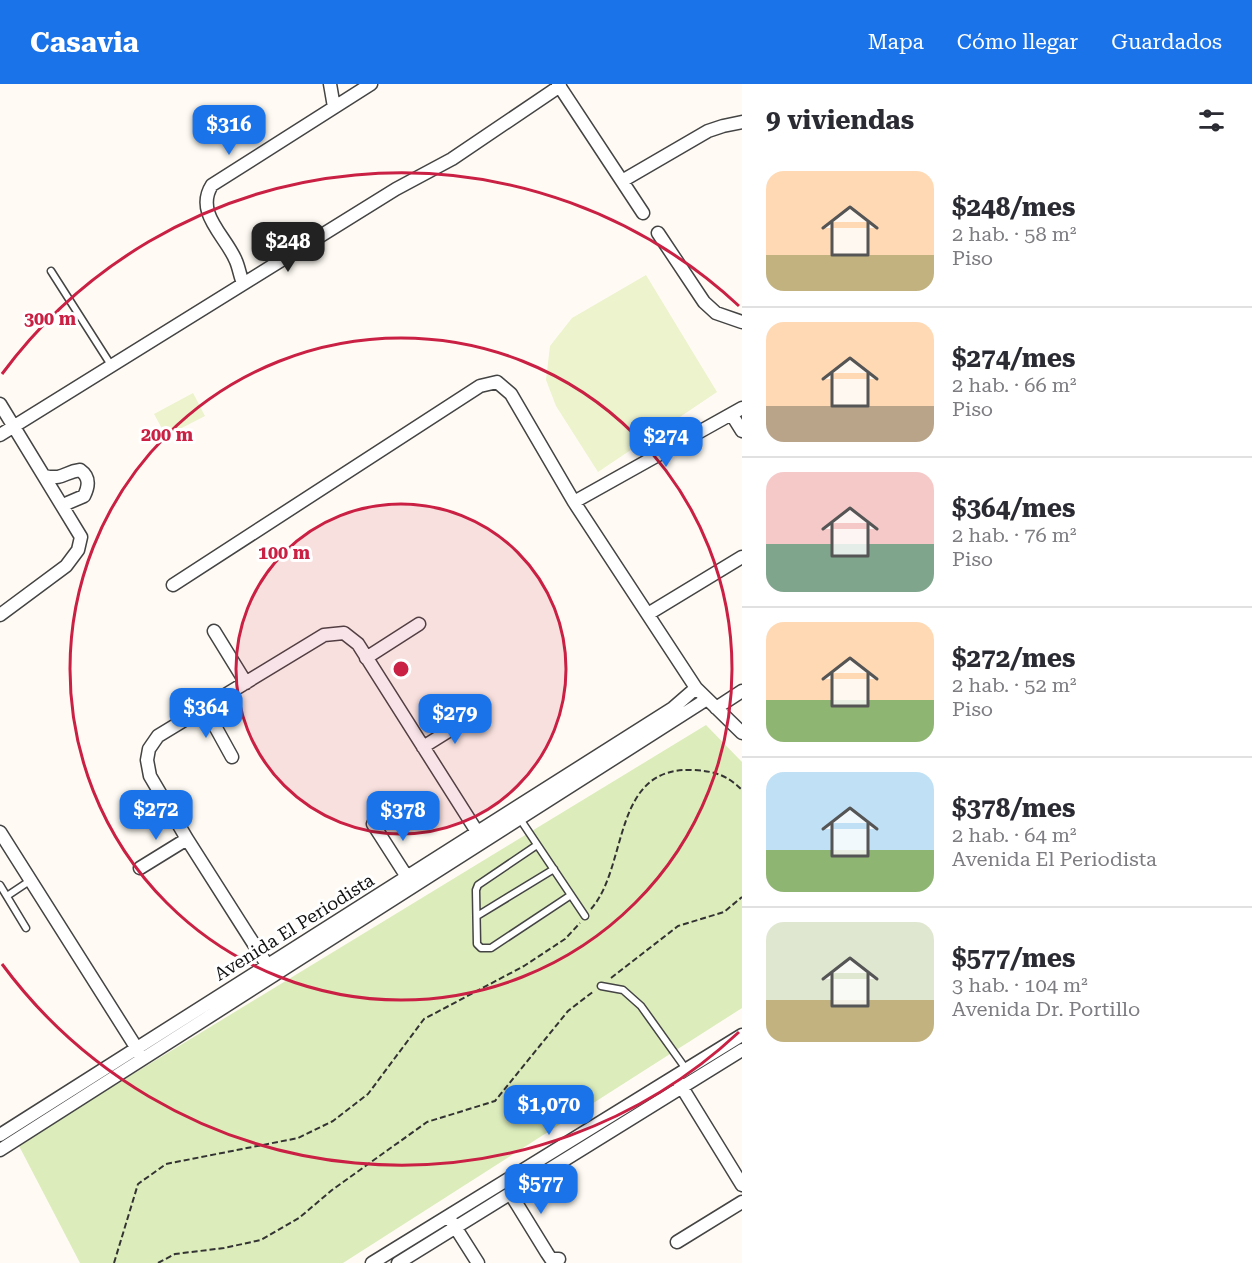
<!DOCTYPE html>
<html lang="es">
<head>
<meta charset="utf-8">
<style>
	:root { --surface:#fff; --page:#f2f2f3; --text:#2b2b33; --muted:#7c7c81; --line:#e1e1e2; --accent:#1a73e8 }
	body { margin:0; font-family:"Roboto Serif",serif; background:var(--page); color:var(--text); height:100vh; display:flex; flex-direction:column; font-size:22px; white-space:nowrap }
	* { box-sizing:border-box; margin:0 }
	p { font-size:20px; color:var(--muted) }
	.icon { flex:none; width:33px; height:33px; fill:none; stroke:currentColor; stroke-width:2; stroke-linecap:round; stroke-linejoin:round }
	.map { position:relative; flex:1; overflow:hidden }
	.drawer { display:flex; flex-direction:column; background:var(--surface); width:510px }
	.drawer>* { flex:none }
	.price { position:absolute; translate:-50% -51px; padding:0 14px; border-radius:12px; background:var(--accent); color:#fff; font-size:20px; line-height:39px; filter:drop-shadow(0 2px 3px #0008) }
	.price::after { content:''; position:absolute; left:50%; top:36px; width:18px; height:14px; margin-left:-9px; background:inherit; clip-path:polygon(0 0,100% 0,50% 100%) }
	.price.current { background:#222; color:#fff }
	ul { padding:0; list-style:none }
	li { display:flex; align-items:center; gap:18px; height:150px; padding:0 24px }
	li+li { border-top:2px solid var(--line) }
	li span { display:grid; place-items:center; flex:none; width:168px; height:120px; border-radius:18px; color:#555 }
	li>.icon { margin-inline-start:auto }
	span .icon { width:72px; height:72px; fill:#fffc; stroke-width:1 }
	li b { font-size:26px }
	h2 { display:flex; justify-content:space-between; align-items:center; height:72px; padding:0 24px; font-size:26px }
	header { display:flex; align-items:center; gap:36px; box-sizing:border-box; height:84px; padding:0 30px; background:var(--accent); color:#fff }
	header strong { font-size:28px }
	nav { display:flex; gap:33px; margin-inline-start:auto; font-size:21px }
	main { display:flex; flex:1; min-height:0 }
	.map>svg:first-child { display:block }
	.green { fill:#dcecbb }
	.pitch { fill:#ecf3cd }
	.lines { fill:none; stroke-linecap:round; stroke-linejoin:round }
	.service-casing { stroke:#444; stroke-width:9 }
	.minor-casing { stroke:#444; stroke-width:15 }
	.path { stroke:#333; stroke-width:2; stroke-dasharray:6 3; stroke-linecap:butt }
	.service { stroke:#fff; stroke-width:6 }
	.minor { stroke:#fff; stroke-width:12 }
	.ring { fill:none; stroke:#c92043; stroke-width:3 }
	.labels { text-anchor:middle; dominant-baseline:central; stroke-width:6; stroke-linejoin:round; paint-order:stroke }
	.street-label { font-size:18px; fill:#111; stroke:#fff }
	.centre { fill:#c92043; stroke:#fff; stroke-width:3 }
	.ring-label { font-size:18px; text-anchor:middle; font-weight:bold; fill:#c92043; stroke:#fff; stroke-width:6; stroke-linejoin:round; paint-order:stroke }
</style>
</head>
<body>
<header>
<strong>Casavia</strong>
<nav><a>Mapa</a><a>Cómo llegar</a><a>Guardados</a></nav>
</header>
<main>
<div class="map">
<svg width="742" height="1179" viewBox="0 0 742 1179">
	<rect width="100%" height="100%" fill="#fffbf4"/>
	<path class="green" d="M 706,641 L 742,678 L 742,924 L 343,1179 L 80,1179 L 18,1060 Z"/>
	<path class="pitch" d="M 646,191 L 717,308 L 598,388 L 556,322 L 546,296 L 550,262 L 572,234 Z
		M 193,309 L 205,332 L 166,352 L 154,330 Z"/>
	<g class="lines">
		<defs>
			<path id="service" d="M 51,187 L 111,281
				M 520,735 L 585,832
				M 537,761 L 478,801 L 476,806 L 477,860 L 481,864 L 491,864 L 571,811
				M 0,801 L 26,844
				M 7,812 L 31,796
				M 477,832 L 554,785
				M 601,902 L 623,906 L 641,922 L 686,985"/>
			<path id="minor" d="M 330,0 L 334,23
				M 558,0 L 643,129
				M 622,97 L 708,47 L 723,42 L 742,38
				M 658,149 L 704,218 L 716,229 L 742,238
				M 243,199 C 240,192 239,184 236,177 C 226,152 194,129 212,101 L 371,0
				M 0,320 L 81,453 L 78,466 L 66,482 L 0,531
				M 732,331 L 742,347
				M 0,351 L 396,105 L 452,75 L 560,2
				M 45,392 C 64,396 64,388 80,386 C 90,393 89,402 84,412 L 63,421
				M 574,418 L 742,324
				M 173,501 L 480,302 L 497,298 L 511,310 L 574,418 L 696,604 L 742,649
				M 648,530 L 742,473
				M 214,547 L 246,599
				M 366,574 L 419,540
				M 205,624 L 232,673
				M 716,624 L 742,607
				M 423,663 L 471,633
				M 373,740 L 407,793
				M 0,748 L 141,971
				M 140,784 L 187,755
				M 271,887 L 187,755 L 150,692 L 147,676 L 149,665 L 158,652 L 324,551 L 344,549 L 358,560 L 481,754
				M 678,997 L 742,1101
				M 0,1051 L 673,624 L 696,604
				M 0,1066 L 707,615
				M 510,1109 L 547,1169 L 551,1175 L 559,1175
				M 452,1138 L 478,1179
				M 677,1158 L 742,1118
				M 372,1179 L 742,951
				M 398,1179 L 742,966"/>
		</defs>
		<use href="#service" class="service-casing"/>
		<use href="#minor" class="minor-casing"/>
		<path class="path" d="M 591,825 C 629,782 611,682 693,686 C 714,687 727,691 742,706
			M 611,894 L 678,842 L 724,828 L 742,813
			M 114,1179 L 138,1100 L 166,1080 L 298,1054 L 333,1037 L 368,1010 L 424,935 L 524,882 L 565,855 L 580,839
			M 158,1179 L 175,1170 L 224,1164 L 261,1156 L 299,1134 L 332,1106 L 427,1038 L 495,1017 L 568,927 L 594,907"/>
		<use href="#service" class="service"/>
		<use href="#minor" class="minor"/>
	</g>
	<circle cx="401" cy="585" r="165" fill="#c92043" fill-opacity=".12"/>
	<g class="ring">
		<circle cx="401" cy="585" r="165"/>
		<circle cx="401" cy="585" r="331"/>
		<path d="M739 948A496 496 0 0 1 2 880M2 290A496 496 0 0 1 739 222"/>
	</g>
	<g class="labels">
		<g class="street-label">
			<text transform="translate(294 843) rotate(-32)">Avenida El Periodista</text>
		</g>
	</g>
	<circle cx="401" cy="585" r="9" class="centre"/>
	<g class="ring-label">
		<text x="50" y="241">300 m</text>
		<text x="167" y="357">200 m</text>
		<text x="284" y="475">100 m</text>
	</g>
</svg>
<b class="price" style="left:229px;top:72px">$316</b>
<b class="price current" style="left:288px;top:189px">$248</b>
<b class="price" style="left:666px;top:384px">$274</b>
<b class="price" style="left:206px;top:655px">$364</b>
<b class="price" style="left:455px;top:661px">$279</b>
<b class="price" style="left:156px;top:757px">$272</b>
<b class="price" style="left:403px;top:758px">$378</b>
<b class="price" style="left:549px;top:1052px">$1,070</b>
<b class="price" style="left:541px;top:1131px">$577</b>
</div>
<section class="drawer">
<h2>9 viviendas<svg class="icon" aria-label="filters" viewBox="0 0 24 24"><path d="M4 7h16M4 17h16"/><circle cx="9" cy="7" r="2"/><circle cx="15" cy="17" r="2"/></svg></h2>
<ul>
<li><span style="background:linear-gradient(#ffd9b3 70%,#c2b280 0)"><svg class="icon" aria-label="home" viewBox="0 0 24 24"><path d="M3 11l9-7 9 7M6 9v11h12V9"/></svg></span><div><b>$248/mes</b><p>2 hab. · 58 m²</p><p>Piso</p></div></li>
<li><span style="background:linear-gradient(#ffd9b3 70%,#b9a48a 0)"><svg class="icon" aria-label="home" viewBox="0 0 24 24"><path d="M3 11l9-7 9 7M6 9v11h12V9"/></svg></span><div><b>$274/mes</b><p>2 hab. · 66 m²</p><p>Piso</p></div></li>
<li><span style="background:linear-gradient(#f6c9c9 60%,#7fa58c 0)"><svg class="icon" aria-label="home" viewBox="0 0 24 24"><path d="M3 11l9-7 9 7M6 9v11h12V9"/></svg></span><div><b>$364/mes</b><p>2 hab. · 76 m²</p><p>Piso</p></div></li>
<li><span style="background:linear-gradient(#ffd9b3 65%,#8fb573 0)"><svg class="icon" aria-label="home" viewBox="0 0 24 24"><path d="M3 11l9-7 9 7M6 9v11h12V9"/></svg></span><div><b>$272/mes</b><p>2 hab. · 52 m²</p><p>Piso</p></div></li>
<li><span style="background:linear-gradient(#bfe0f5 65%,#8fb573 0)"><svg class="icon" aria-label="home" viewBox="0 0 24 24"><path d="M3 11l9-7 9 7M6 9v11h12V9"/></svg></span><div><b>$378/mes</b><p>2 hab. · 64 m²</p><p>Avenida El Periodista</p></div></li>
<li><span style="background:linear-gradient(#dfe7d0 65%,#c2b280 0)"><svg class="icon" aria-label="home" viewBox="0 0 24 24"><path d="M3 11l9-7 9 7M6 9v11h12V9"/></svg></span><div><b>$577/mes</b><p>3 hab. · 104 m²</p><p>Avenida Dr. Portillo</p></div></li>
</ul>
</section>
</main>
</body>
</html>
